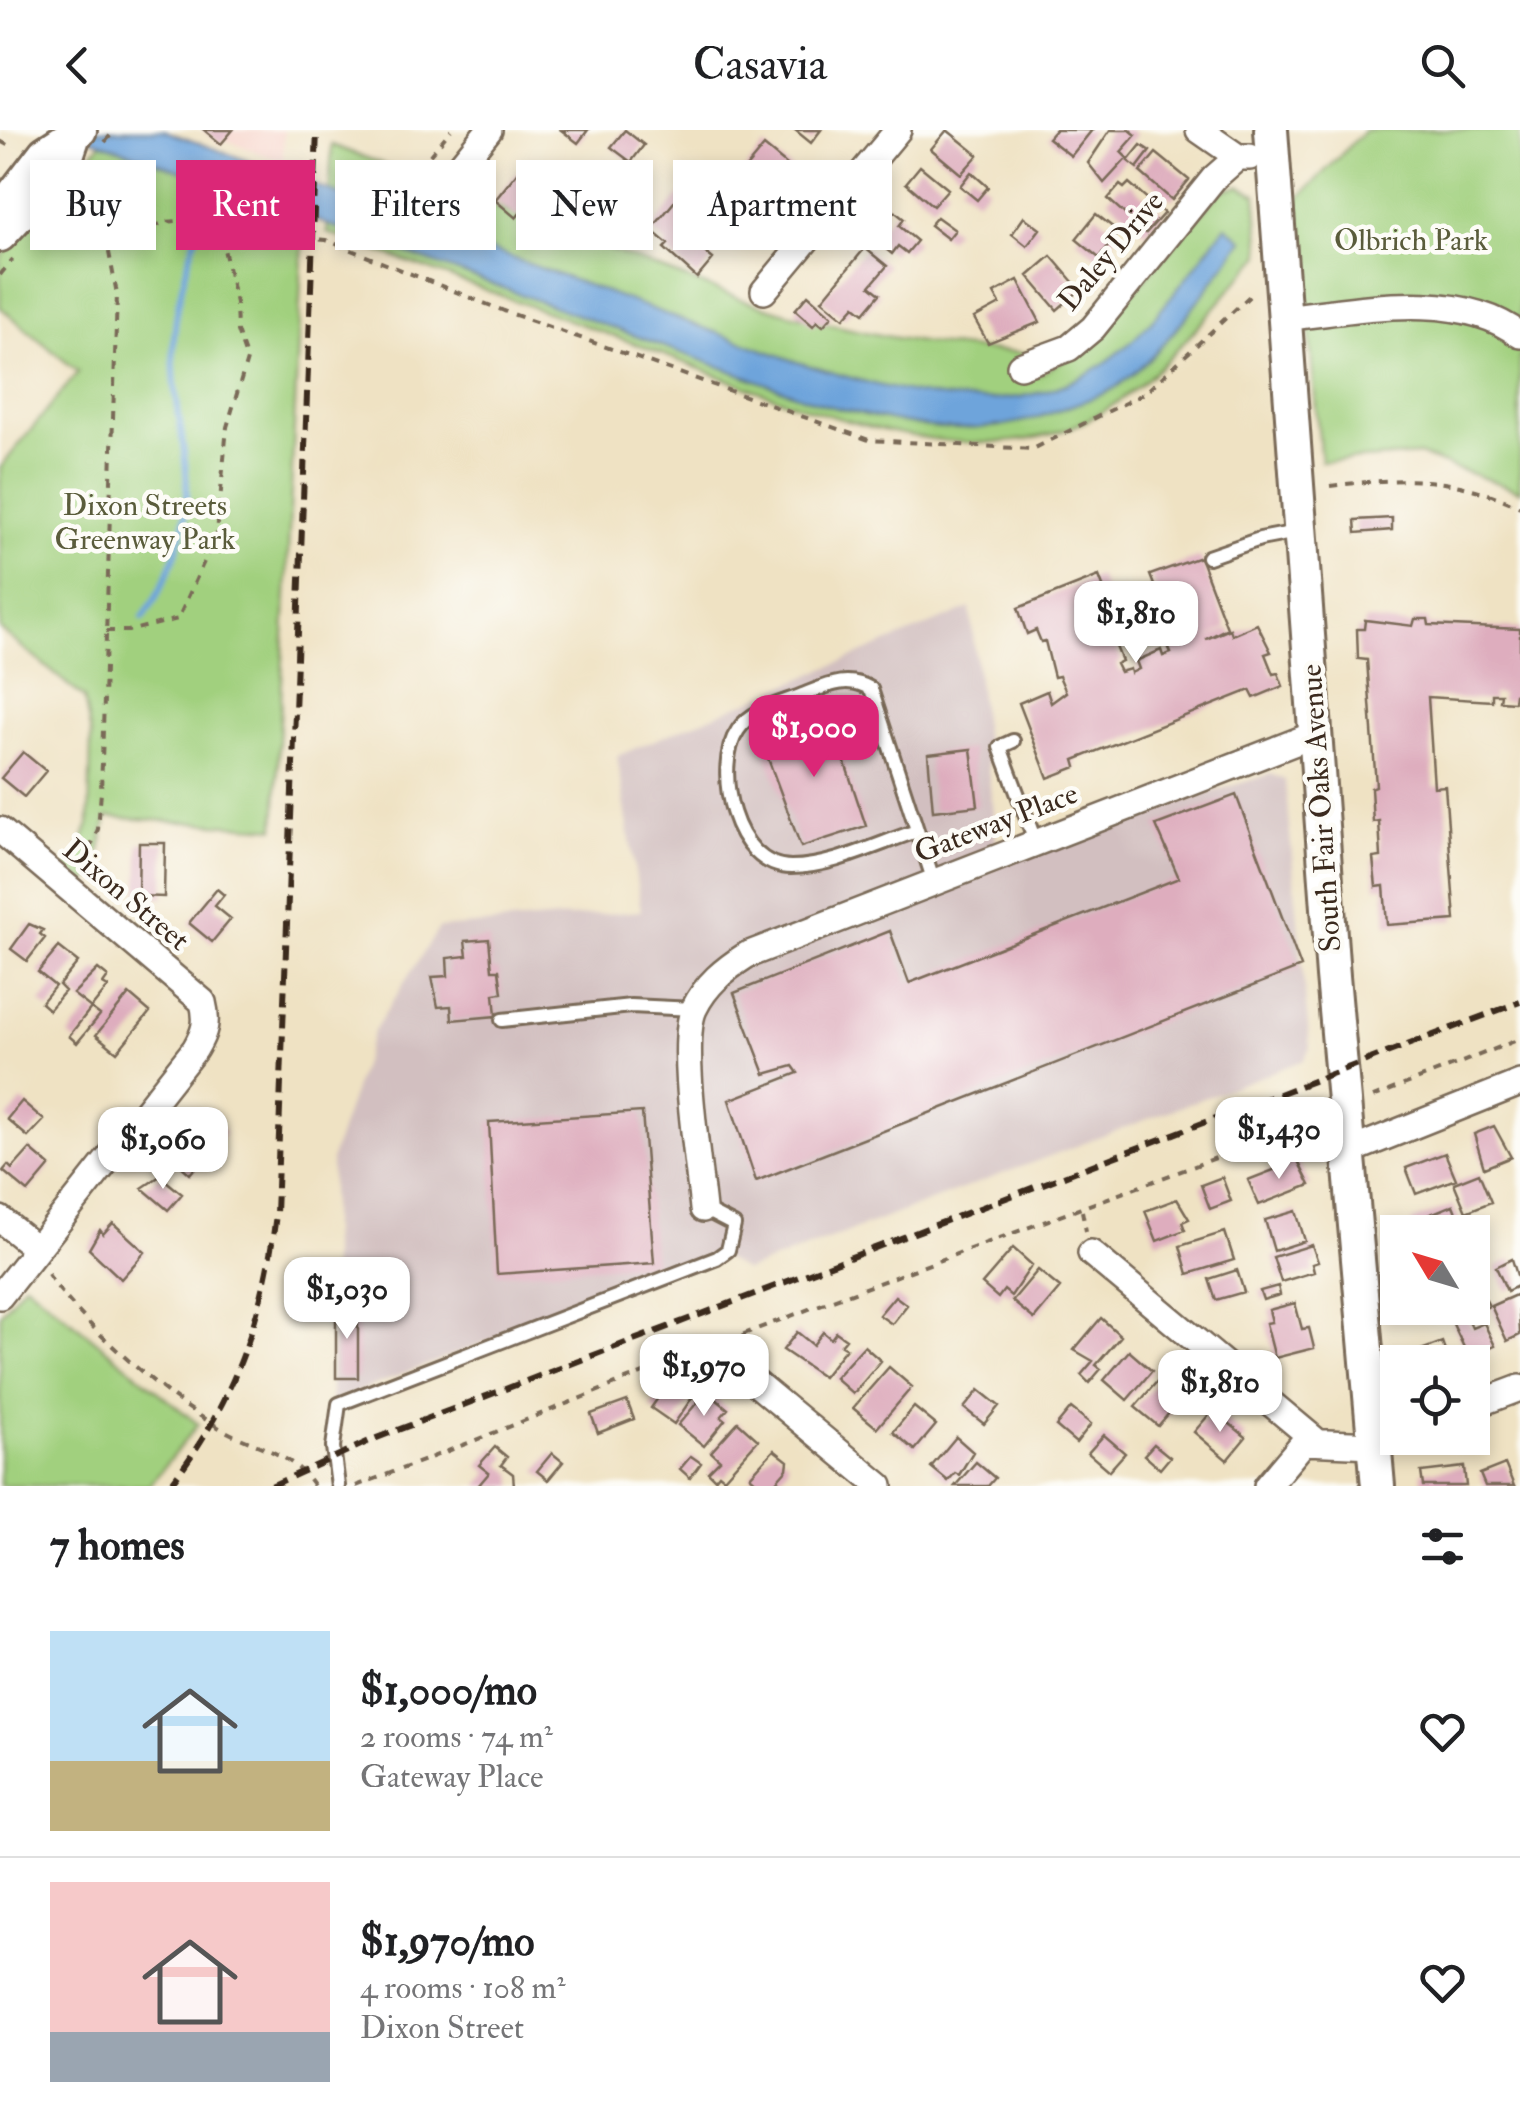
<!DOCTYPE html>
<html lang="en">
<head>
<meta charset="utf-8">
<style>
	:root { --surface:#fff; --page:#f2f2f2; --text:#202124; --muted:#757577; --line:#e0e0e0; --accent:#db2777 }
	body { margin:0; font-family:"IM FELL Double Pica",serif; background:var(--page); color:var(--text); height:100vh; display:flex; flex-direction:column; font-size:38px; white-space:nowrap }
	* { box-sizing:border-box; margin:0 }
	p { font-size:32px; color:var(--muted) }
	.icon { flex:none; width:55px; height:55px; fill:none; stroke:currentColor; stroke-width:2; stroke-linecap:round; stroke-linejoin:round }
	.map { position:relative; height:1356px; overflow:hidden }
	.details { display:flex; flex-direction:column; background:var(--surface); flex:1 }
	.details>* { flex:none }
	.hud { position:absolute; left:30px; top:30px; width:1000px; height:90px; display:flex; gap:20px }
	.needle { width:65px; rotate:308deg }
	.fabs { position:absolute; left:1380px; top:1085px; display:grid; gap:20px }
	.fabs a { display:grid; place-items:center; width:110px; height:110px; border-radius:0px; background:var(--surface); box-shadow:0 5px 15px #0003; font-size:50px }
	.price { position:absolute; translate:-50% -85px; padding:0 22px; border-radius:20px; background:#fff; color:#222; font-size:32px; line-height:65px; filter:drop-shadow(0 2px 5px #0008) }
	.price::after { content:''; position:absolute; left:50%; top:60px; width:30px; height:22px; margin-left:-15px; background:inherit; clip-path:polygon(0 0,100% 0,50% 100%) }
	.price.on { background:var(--accent); color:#fff }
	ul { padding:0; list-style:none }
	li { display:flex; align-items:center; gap:30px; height:250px; padding:0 50px }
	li+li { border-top:2px solid var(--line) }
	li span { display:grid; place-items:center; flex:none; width:280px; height:200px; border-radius:0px; color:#555 }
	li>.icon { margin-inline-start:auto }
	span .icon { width:120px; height:120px; fill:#fffc; stroke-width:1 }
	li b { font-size:42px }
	h2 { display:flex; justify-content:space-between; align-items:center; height:120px; padding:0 50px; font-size:42px }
	.tag { padding:0 35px; border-radius:0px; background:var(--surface); box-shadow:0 5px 15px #0003; font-size:35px; line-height:90px }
	.tag.on { background:var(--accent); color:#fff }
	header { display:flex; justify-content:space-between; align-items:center; height:130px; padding:0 50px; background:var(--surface); font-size:45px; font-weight:600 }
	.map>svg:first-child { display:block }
	.built { fill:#f7d1c8 }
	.industrial { fill:#d2bfc0 }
	.green { fill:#a1d07e; stroke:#6e7d4e; stroke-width:2.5 }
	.water { fill:#6ea4db; stroke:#54677c; stroke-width:2.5 }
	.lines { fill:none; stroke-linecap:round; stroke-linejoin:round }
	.stream { stroke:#6ea4db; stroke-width:6 }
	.building { fill:#deadbe }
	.service-casing { stroke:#7a6a58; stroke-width:18 }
	.minor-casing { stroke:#7a6a58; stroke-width:30 }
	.tertiary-casing { stroke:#7a6a58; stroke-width:38 }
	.path { stroke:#7a6a58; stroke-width:4; stroke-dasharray:8 8; stroke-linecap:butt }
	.service { stroke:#fff; stroke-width:12 }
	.minor { stroke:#fff; stroke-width:25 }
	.tertiary { stroke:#fff; stroke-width:32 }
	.rail { stroke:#3b2a1e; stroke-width:6; stroke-dasharray:15 8; stroke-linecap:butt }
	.labels { text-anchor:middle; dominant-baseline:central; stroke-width:9; stroke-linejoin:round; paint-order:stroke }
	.park-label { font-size:30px; fill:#5a5c3b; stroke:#fdfcf7 }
	.street-label { font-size:30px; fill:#3b2a1e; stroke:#fdfcf7 }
</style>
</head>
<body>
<header><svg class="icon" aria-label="back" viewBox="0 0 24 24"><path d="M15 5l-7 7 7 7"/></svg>Casavia<svg class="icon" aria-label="search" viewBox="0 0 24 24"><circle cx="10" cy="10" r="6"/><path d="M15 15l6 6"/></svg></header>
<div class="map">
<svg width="1520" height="1356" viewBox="0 0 1520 1356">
	<rect width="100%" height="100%" fill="#fdfcf7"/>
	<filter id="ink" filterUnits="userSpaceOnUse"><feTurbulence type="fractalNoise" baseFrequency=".01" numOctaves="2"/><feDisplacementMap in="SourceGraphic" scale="20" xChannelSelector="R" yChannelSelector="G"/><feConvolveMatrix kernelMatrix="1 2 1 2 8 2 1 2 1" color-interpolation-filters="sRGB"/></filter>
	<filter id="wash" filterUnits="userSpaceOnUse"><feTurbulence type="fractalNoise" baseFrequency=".0048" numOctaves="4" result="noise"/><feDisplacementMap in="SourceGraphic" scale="40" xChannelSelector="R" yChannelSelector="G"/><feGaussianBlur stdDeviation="2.25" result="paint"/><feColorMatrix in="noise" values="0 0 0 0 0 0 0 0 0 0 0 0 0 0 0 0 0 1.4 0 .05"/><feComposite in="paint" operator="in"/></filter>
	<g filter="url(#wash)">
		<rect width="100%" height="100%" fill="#efe2c3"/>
		<path class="built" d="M 200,0 L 284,0 L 283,32 Z"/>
		<path class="industrial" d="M 970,478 L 998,727 L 1271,644 L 1285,650 L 1310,918 L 1304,930 L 745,1141 L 716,1123 L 331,1272 L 331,1028 L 373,902 L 439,798 L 641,781 L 617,626 Z"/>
		<path class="green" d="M 1365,0 L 1520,0 L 1520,361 L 1419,325 L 1321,332 L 1297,70 Z
			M 103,11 L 304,86 L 275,698 L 107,687 L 96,739 L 85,754 L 65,737 L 78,723 L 89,694 L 91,605 L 84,568 L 0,499 L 0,338 L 78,242 L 0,177 L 0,128 Z
			M 332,15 L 743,170 C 834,199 931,218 1027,223 L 1038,245 L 1084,219 L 1221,61 L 1239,56 L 1256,64 L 1261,125 C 1206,184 1150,266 1072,297 C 940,350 753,256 627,211 C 527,175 427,139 327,103 Z
			M 25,1153 L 198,1294 L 149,1356 L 0,1356 L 0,1184 Z"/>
		<path class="water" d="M 67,0 L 163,0 L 797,232 C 922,270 1043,306 1145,198 C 1174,167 1199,130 1226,96 L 1243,110 C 1206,159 1169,218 1119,255 C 1106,265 1086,270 1070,276 C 979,314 917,298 825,275 Z"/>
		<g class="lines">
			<path class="stream" d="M 143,488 C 167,453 188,404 187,360 C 186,309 170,258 174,207 C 178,151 199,98 218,45"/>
		</g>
		<g id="blocks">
			<path class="building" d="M 204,0 L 233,0 L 221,14 Z
				M 561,0 L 588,0 L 578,13 Z
				M 625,0 L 644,15 L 631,32 L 611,17 Z
				M 795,0 L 821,0 L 811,13 Z
				M 947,0 L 978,25 L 961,44 L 931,19 Z
				M 1055,0 L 1092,0 L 1071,26 L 1048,8 Z
				M 1110,0 L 1130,0 L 1136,5 L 1121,22 L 1127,28 L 1104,53 L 1088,33 Z
				M 1141,15 L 1150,21 L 1137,38 L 1128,31 Z
				M 764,16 L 792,39 L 767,69 L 739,46 Z
				M 1156,23 L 1189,50 L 1172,70 L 1140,42 Z
				M 920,36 L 948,59 L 933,76 L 906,53 Z
				M 520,39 L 542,57 L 516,88 L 495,70 Z
				M 971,42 L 988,57 L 977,70 L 960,56 Z
				M 693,49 L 710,63 L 715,56 L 750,85 L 735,103 L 709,82 L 689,109 L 713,129 L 697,148 L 664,118 L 668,114 L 651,100 Z
				M 1129,53 L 1164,83 L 1146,103 L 1108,69 L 1120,55 L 1124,58 Z
				M 894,81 L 904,89 L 899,96 L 917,111 L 907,123 L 898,116 L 892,124 L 872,108 Z
				M 1096,84 L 1119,102 L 1099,128 L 1076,109 Z
				M 937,87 L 955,100 L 948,109 L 930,95 Z
				M 1024,87 L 1040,99 L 1027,116 L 1012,104 Z
				M 865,118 L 887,136 L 870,156 L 880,164 L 864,183 L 855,176 L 844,188 L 822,170 Z
				M 1051,126 L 1080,160 L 1057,180 L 1028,146 Z
				M 1018,150 L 1040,192 L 988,213 L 974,188 L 1000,174 L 994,163 Z
				M 808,165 L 832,186 L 823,196 L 817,191 L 813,196 L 795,180 Z
				M 1392,388 L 1392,400 L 1356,403 L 1355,390 Z
				M 1200,427 L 1227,498 L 1206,509 L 1230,499 L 1232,505 L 1257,494 L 1271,522 L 1265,524 L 1273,544 L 1278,543 L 1283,556 L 1254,568 L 1250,560 L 1074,630 L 1076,637 L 1048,648 L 1019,573 L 1047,561 L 1051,573 L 1066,562 L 1059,546 L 1054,547 L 1045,511 L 1041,512 L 1036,500 L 1027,504 L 1018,478 L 1099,446 L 1109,472 L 1099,476 L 1122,531 L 1116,534 L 1120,542 L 1130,539 L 1131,543 L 1139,539 L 1136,531 L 1161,520 L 1163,526 L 1171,523 L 1147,464 L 1156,460 L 1150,445 Z
				M 1415,489 L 1428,489 L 1429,495 L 1520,499 L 1520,565 L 1515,564 L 1514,572 L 1500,571 L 1501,564 L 1492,564 L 1492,571 L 1428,567 L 1434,657 L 1445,656 L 1455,790 L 1387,795 L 1384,756 L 1376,757 L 1373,728 L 1381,727 L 1379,691 L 1373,692 L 1371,658 L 1376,656 L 1367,530 L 1358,529 L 1357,499 L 1364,499 L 1365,490 L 1413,496 Z
				M 828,582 L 866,696 L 801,717 L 760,607 Z
				M 971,619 L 978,676 L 933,681 L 928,624 Z
				M 23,622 L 46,641 L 24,667 L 1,648 Z
				M 1236,665 L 1301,837 L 756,1051 L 729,970 L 798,943 L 793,936 L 765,944 L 734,863 L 890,801 L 909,853 L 1179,748 L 1156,695 Z
				M 139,713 L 165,713 L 164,767 L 138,766 Z
				M 217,759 L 224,765 L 215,776 L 231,789 L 212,812 L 189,793 Z
				M 29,794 L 43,800 L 40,804 L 45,808 L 27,831 L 11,819 Z
				M 489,809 L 492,840 L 499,840 L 502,863 L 494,864 L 496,886 L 452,890 L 451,876 L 438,877 L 432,847 L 448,846 L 447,828 L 467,826 L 465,811 Z
				M 59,817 L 78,832 L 59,855 L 65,861 L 49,880 L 41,873 L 55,856 L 38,842 Z
				M 98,839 L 108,847 L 103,854 L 108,857 L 91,878 L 73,864 Z
				M 129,864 L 150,882 L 117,922 L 96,905 Z
				M 91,878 L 100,885 L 77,913 L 69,906 Z
				M 22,971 L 44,990 L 28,1007 L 7,989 Z
				M 642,982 L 654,1133 L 497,1144 L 489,992 Z
				M 208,987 L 225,1002 L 190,1044 L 170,1026 Z
				M 1494,996 L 1511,1027 L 1484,1038 L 1474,1004 Z
				M 30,1019 L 50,1036 L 28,1062 L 3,1041 L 8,1035 L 12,1039 Z
				M 1445,1023 L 1456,1049 L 1416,1064 L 1406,1038 Z
				M 1295,1025 L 1310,1055 L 1259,1075 L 1248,1050 L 1289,1034 L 1287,1029 Z
				M 1479,1043 L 1491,1072 L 1466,1082 L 1454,1053 Z
				M 160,1046 L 182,1064 L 168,1080 L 142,1058 Z
				M 1222,1047 L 1231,1071 L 1210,1079 L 1201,1055 Z
				M 1177,1069 L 1189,1089 L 1182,1092 L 1185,1100 L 1157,1111 L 1145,1081 Z
				M 1453,1075 L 1464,1102 L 1415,1102 L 1411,1092 Z
				M 1296,1081 L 1305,1111 L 1274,1121 L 1265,1090 Z
				M 113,1093 L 145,1122 L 121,1149 L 89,1119 L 100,1100 L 103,1104 Z
				M 1225,1102 L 1234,1130 L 1188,1144 L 1180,1116 Z
				M 1312,1115 L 1318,1132 L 1312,1134 L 1314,1142 L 1281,1152 L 1273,1127 Z
				M 1013,1118 L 1032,1135 L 1011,1166 L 1004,1160 L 998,1168 L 982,1154 Z
				M 1512,1129 L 1520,1155 L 1507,1161 L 1496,1137 Z
				M 1038,1140 L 1060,1158 L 1034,1189 L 1012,1171 Z
				M 1237,1140 L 1244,1162 L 1216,1170 L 1209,1149 Z
				M 1278,1156 L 1280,1165 L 1263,1170 L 1260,1161 Z
				M 1480,1159 L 1489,1176 L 1481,1180 L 1472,1163 Z
				M 1518,1164 L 1520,1205 L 1507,1211 L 1491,1176 Z
				M 895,1166 L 907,1175 L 892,1194 L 879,1185 Z
				M 1295,1173 L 1302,1199 L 1309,1198 L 1314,1218 L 1275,1228 L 1266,1193 L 1272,1192 L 1269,1180 Z
				M 336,1175 L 358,1175 L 358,1248 L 336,1248 Z
				M 1467,1187 L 1472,1198 L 1484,1193 L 1495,1216 L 1469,1228 L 1453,1194 Z
				M 1101,1188 L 1121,1206 L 1096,1235 L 1101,1239 L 1089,1253 L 1081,1245 L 1093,1231 L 1074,1220 Z
				M 797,1202 L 813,1215 L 823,1202 L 831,1209 L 836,1202 L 846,1209 L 841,1215 L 846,1218 L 823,1247 L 783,1220 Z
				M 1442,1212 L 1449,1232 L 1416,1232 L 1413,1223 Z
				M 864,1216 L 881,1231 L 853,1264 L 835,1248 Z
				M 1129,1221 L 1152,1241 L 1127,1270 L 1104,1250 Z
				M 889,1237 L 912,1257 L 877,1298 L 853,1278 Z
				M 673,1246 L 698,1259 L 674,1294 L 651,1278 Z
				M 1160,1248 L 1166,1253 L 1171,1248 L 1187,1262 L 1158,1296 L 1135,1277 Z
				M 979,1260 L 999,1276 L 984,1294 L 964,1278 Z
				M 710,1264 L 728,1279 L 721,1287 L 725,1290 L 704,1316 L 678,1295 L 701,1268 L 704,1271 Z
				M 627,1271 L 634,1289 L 598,1303 L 591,1284 Z
				M 914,1277 L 936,1295 L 915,1320 L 893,1302 Z
				M 1071,1278 L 1091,1294 L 1076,1313 L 1056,1296 Z
				M 1213,1280 L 1246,1307 L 1227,1330 L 1194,1302 Z
				M 738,1292 L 758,1310 L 724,1348 L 719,1344 L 715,1349 L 708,1342 L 720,1330 L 711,1322 Z
				M 1104,1305 L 1125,1323 L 1109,1341 L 1088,1323 Z
				M 956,1307 L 973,1322 L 959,1345 L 955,1343 L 948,1351 L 931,1337 Z
				M 1154,1314 L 1170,1327 L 1160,1339 L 1144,1325 Z
				M 495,1317 L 507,1327 L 501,1335 L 513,1344 L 514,1356 L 478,1356 L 489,1343 L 479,1335 Z
				M 774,1320 L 788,1331 L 787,1339 L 772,1356 L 761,1356 L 750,1346 Z
				M 552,1323 L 563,1332 L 548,1350 L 537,1341 Z
				M 691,1326 L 701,1333 L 690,1348 L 680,1339 Z
				M 976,1332 L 995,1348 L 988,1356 L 955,1356 Z
				M 1505,1334 L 1514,1356 L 1485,1356 L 1480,1344 Z
				M 1464,1337 L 1466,1356 L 1423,1356 L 1421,1342 Z"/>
		</g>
	</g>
	<g filter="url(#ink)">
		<use href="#blocks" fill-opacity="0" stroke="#7a6a58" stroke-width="2.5"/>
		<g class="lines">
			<defs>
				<path id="service" d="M 1208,427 L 1260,409 L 1297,402
					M 1013,611 L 1000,617 L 1036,713
					M 917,701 C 879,713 832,737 791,737 C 734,737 712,638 738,600 C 752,579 783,573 805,564 C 828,555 848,545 871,559 L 934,752
					M 502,890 L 631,876 L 694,879
					M 338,1356 L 333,1317 L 339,1274 L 717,1128 L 728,1120 L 734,1095 L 703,1079"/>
				<path id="minor" d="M 1199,0 L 1238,27 L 1250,27
					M 439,62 L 489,0
					M 764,161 L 898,0
					M 1284,188 C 1356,180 1459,157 1520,205
					M 1020,236 L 1069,218 L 1093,198 L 1214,48 L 1238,27
					M 0,700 L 203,872 C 208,892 205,902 195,919 L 0,1166
					M 1350,1021 L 1520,953
					M 703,1079 C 699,1037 679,912 694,879 C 706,854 725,839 747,825 L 1316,604
					M 0,1089 L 36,1118
					M 1091,1123 L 1315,1310
					M 752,1250 L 880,1356
					M 1472,1276 L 1520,1258
					M 1267,1356 L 1304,1312 L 1374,1315 L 1398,1306"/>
				<path id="tertiary" d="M 1271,0 L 1333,846 L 1378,1356
					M 0,82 L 45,23 L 80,0
					M 0,105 L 63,38 L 73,8"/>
			</defs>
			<use href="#service" class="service-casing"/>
			<use href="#minor" class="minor-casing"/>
			<use href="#tertiary" class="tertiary-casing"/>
			<path class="path" d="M 0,11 L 13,18
				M 105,12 L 115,0
				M 399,62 L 451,0
				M 73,70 L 107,112 L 117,164 L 101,662 L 98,699 L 82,738
				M 107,112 L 166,92 L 177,91 L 222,110 C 240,106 259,93 278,98 C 296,103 307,109 326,110 L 504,181 L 869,310 L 1033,319 L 1145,263 L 1254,162
				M 0,145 L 13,129
				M 1330,356 C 1402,347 1452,345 1520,377
				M 106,501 L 128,501 L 178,489 L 217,403 L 227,297 L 247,230 L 237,201 L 236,173 L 222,110
				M 1373,967 L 1520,909
				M 1082,1081 L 1086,1101
				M 48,1144 C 79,1192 168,1269 218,1297 C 254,1318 290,1320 314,1356
				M 743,1204 L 750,1226
				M 356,1356 C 486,1308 614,1253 744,1204 C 935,1130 1127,1063 1318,989"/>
			<use href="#service" class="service"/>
			<use href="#minor" class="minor"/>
			<use href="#tertiary" class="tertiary"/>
			<path class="rail" d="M 169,1356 C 233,1276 264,1185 276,1084 L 317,0
				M 271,1356 L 374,1309 L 1520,872"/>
		</g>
	</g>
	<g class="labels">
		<g class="park-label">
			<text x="1411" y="110">Olbrich Park</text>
			<text x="145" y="375">Dixon Streets<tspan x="145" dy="34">Greenway Park</tspan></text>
		</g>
		<g class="street-label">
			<text transform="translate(1111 121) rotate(-50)">Daley Drive</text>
			<text transform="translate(1321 678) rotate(-94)">South Fair Oaks Avenue</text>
			<text transform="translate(996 693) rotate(-21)">Gateway Place</text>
			<text transform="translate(126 765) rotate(40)">Dixon Street</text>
		</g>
	</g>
</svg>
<div class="fabs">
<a><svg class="needle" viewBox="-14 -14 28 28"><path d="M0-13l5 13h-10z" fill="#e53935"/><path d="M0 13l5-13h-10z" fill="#757577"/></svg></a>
<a><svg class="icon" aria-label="locate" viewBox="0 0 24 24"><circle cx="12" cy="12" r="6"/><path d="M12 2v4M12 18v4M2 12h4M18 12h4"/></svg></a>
</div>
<b class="price" style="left:1136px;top:536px">$1,810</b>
<b class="price on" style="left:814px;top:650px">$1,000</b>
<b class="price" style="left:1279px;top:1052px">$1,430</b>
<b class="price" style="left:163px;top:1062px">$1,060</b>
<b class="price" style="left:347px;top:1212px">$1,030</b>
<b class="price" style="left:704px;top:1289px">$1,970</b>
<b class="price" style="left:1220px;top:1305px">$1,810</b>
<div class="hud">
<a class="tag">Buy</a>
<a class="tag on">Rent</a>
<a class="tag">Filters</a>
<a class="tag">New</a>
<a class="tag">Apartment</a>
</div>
</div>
<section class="details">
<h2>7 homes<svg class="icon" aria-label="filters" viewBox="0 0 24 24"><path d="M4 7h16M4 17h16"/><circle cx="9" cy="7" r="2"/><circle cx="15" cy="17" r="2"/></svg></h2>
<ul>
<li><span style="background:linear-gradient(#bfe0f5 65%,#c2b280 0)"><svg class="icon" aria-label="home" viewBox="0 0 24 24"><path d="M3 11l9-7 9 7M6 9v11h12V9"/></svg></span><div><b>$1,000/mo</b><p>2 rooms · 74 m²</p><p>Gateway Place</p></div><svg class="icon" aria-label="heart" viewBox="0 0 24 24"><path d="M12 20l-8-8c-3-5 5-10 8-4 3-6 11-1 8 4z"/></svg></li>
<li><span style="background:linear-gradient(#f6c9c9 75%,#9aa5b1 0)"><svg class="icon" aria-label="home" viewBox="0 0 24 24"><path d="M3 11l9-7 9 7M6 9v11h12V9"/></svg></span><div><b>$1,970/mo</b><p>4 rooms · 108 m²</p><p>Dixon Street</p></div><svg class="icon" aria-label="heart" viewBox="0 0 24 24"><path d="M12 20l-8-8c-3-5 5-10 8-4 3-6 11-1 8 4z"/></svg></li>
</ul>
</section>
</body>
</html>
